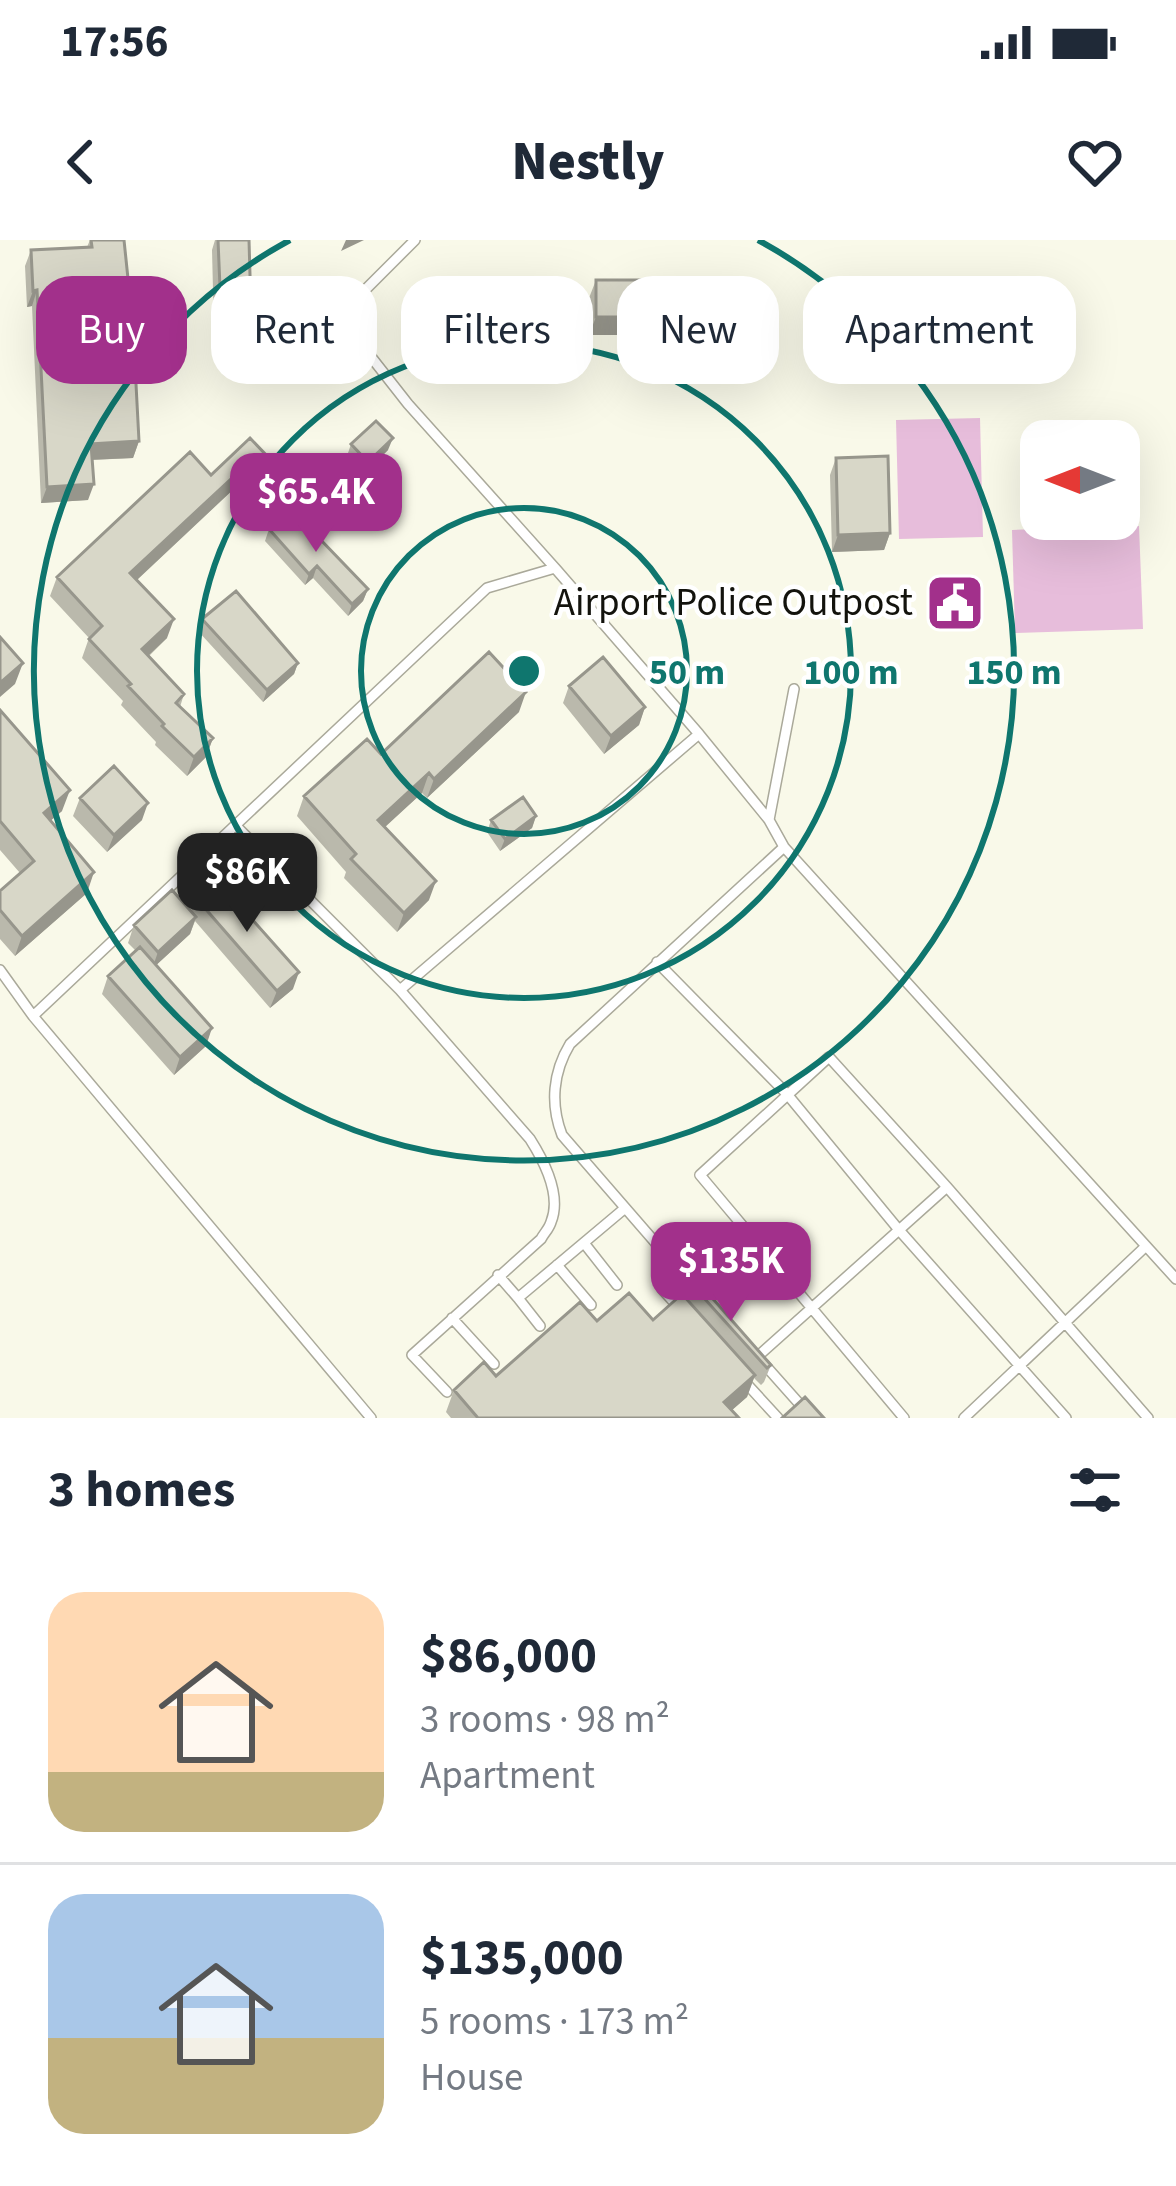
<!DOCTYPE html>
<html lang="en">
<head>
<meta charset="utf-8">
<style>
	:root { --surface:#fff; --page:#f2f2f3; --text:#1f2937; --muted:#747a83; --line:#e0e1e3; --accent:#a2308b }
	body { margin:0; font-family:"Source Sans 3",sans-serif; background:var(--page); color:var(--text); height:100vh; display:flex; flex-direction:column; font-size:45px; white-space:nowrap }
	* { box-sizing:border-box; margin:0 }
	p { font-size:39px; color:var(--muted) }
	.icon { flex:none; width:66px; height:66px; fill:none; stroke:currentColor; stroke-width:2; stroke-linecap:round; stroke-linejoin:round }
	.map { position:relative; height:1178px; overflow:hidden }
	.sheet { display:flex; flex-direction:column; background:var(--surface); flex:1 }
	.sheet>* { flex:none }
	.guide { position:absolute; left:36px; top:36px; width:1104px; height:108px; display:flex; gap:24px }
	.needle { width:78px; rotate:270deg }
	.tools { position:absolute; left:1020px; top:180px; display:grid; gap:24px }
	.tools a { display:grid; place-items:center; width:120px; height:120px; border-radius:24px; background:var(--surface); box-shadow:0 12px 48px #0002; font-size:60px }
	.price { position:absolute; translate:-50% -102px; padding:0 27px; border-radius:24px; background:var(--accent); color:#fff; font-size:39px; line-height:78px; filter:drop-shadow(0 3px 6px #0008) }
	.price::after { content:''; position:absolute; left:50%; top:72px; width:36px; height:27px; margin-left:-18px; background:inherit; clip-path:polygon(0 0,100% 0,50% 100%) }
	.price.selected { background:#222; color:#fff }
	ul { padding:0; list-style:none }
	li { display:flex; align-items:center; gap:36px; height:300px; padding:0 48px }
	li+li { border-top:3px solid var(--line) }
	li span { display:grid; place-items:center; flex:none; width:336px; height:240px; border-radius:36px; color:#555 }
	li>.icon { margin-inline-start:auto }
	span .icon { width:144px; height:144px; fill:#fffc; stroke-width:1 }
	li b { font-size:51px }
	h2 { display:flex; justify-content:space-between; align-items:center; height:144px; padding:0 48px; font-size:51px }
	.pill { padding:0 42px; border-radius:36px; background:var(--surface); box-shadow:0 12px 48px #0002; font-size:42px; line-height:108px }
	.pill.selected { background:var(--accent); color:#fff }
	.status { display:flex; justify-content:space-between; align-items:center; height:84px; padding:0 60px; background:var(--surface); direction:ltr }
	.status svg { height:33px; fill:currentColor }
	header { display:flex; justify-content:space-between; align-items:center; height:156px; padding:0 48px; background:var(--surface); font-size:54px; font-weight:800 }
	.map>svg:first-child { display:block }
	.water { fill:#e7bddb }
	.lines { fill:none; stroke-linecap:round; stroke-linejoin:round }
	.service-casing { stroke:#aaa99a; stroke-width:12 }
	.service { stroke:#fff; stroke-width:9 }
	.wall { fill:#bab9ac }
	.shaded-wall { fill:#97968c }
	.building { fill:#d8d7c8; stroke:#97968c; stroke-width:3 }
	.ring { fill:none; stroke:#0f766e; stroke-width:6 }
	.labels { text-anchor:middle; dominant-baseline:central; stroke-width:9; stroke-linejoin:round; paint-order:stroke }
	.poi-label { font-size:39px; fill:#13130d; stroke:#fff; text-anchor:end }
	.centre { fill:#0f766e; stroke:#fff; stroke-width:6 }
	.ring-label { font-size:36px; text-anchor:middle; font-weight:bold; fill:#0f766e; stroke:#fff; stroke-width:9; stroke-linejoin:round; paint-order:stroke }
</style>
</head>
<body>
<div class="status"><b>17:56</b><svg viewBox="0 0 49 12"><path d="M0 12V9h3v3zM5 12V6h3v6zM10 12V3h3v9zM15 12V0h3v12zM26 1h20v11H26zM47 4h2v5h-2z"/></svg></div>
<header><svg class="icon" aria-label="back" viewBox="0 0 24 24"><path d="M15 5l-7 7 7 7"/></svg>Nestly<svg class="icon" aria-label="heart" viewBox="0 0 24 24"><path d="M12 20l-8-8c-3-5 5-10 8-4 3-6 11-1 8 4z"/></svg></header>
<div class="map">
<svg width="1176" height="1178" viewBox="0 0 1176 1178">
	<rect width="100%" height="100%" fill="#f9f9e9"/>
	<path class="water" d="M 980,178 L 983,297 L 899,299 L 896,180 Z
		M 1139,286 L 1143,389 L 1015,393 L 1012,290 Z"/>
	<g class="lines">
		<defs>
			<path id="service" d="M 415,0 L 364,51 L 354,67 L 357,99 L 408,164 L 555,328
				M 769,580 L 794,449
				M 235,585 L 400,750 L 530,899 C 544,921 562,955 551,982 C 549,989 544,993 541,999 L 412,1115 L 447,1152
				M 657,722 L 787,854 L 899,990 L 1066,1178
				M 0,730 L 33,776 L 371,1178
				M 400,750 L 699,494
				M 33,776 L 487,348 L 555,328 L 699,494 L 769,580 L 784,607 L 1176,1039
				M 584,1003 L 617,1045
				M 658,1007 L 662,1049 L 682,1071
				M 557,1025 L 591,1065
				M 498,1035 L 518,1058 L 624,969
				M 700,1054 L 562,895 C 550,864 553,832 570,804 L 784,607
				M 518,1058 L 540,1086
				M 452,1078 L 494,1124
				M 757,1117 L 947,947
				M 764,1124 L 812,1178
				M 745,1142 L 778,1178
				M 904,1178 L 700,935 L 829,817 L 947,947 L 1148,1178
				M 964,1178 L 1145,1007"/>
		</defs>
		<use href="#service" class="service-casing"/>
		<use href="#service" class="service"/>
	</g>
	<path class="wall" d="M 90,0 L 124,0 L 139,201 L 133,218 L 92,220 L 88,260 L 41,263 L 32,66 L 27,67 L 25,26 L 31,10 L 87,7 Z
		M 215,0 L 249,0 L 251,70 L 245,88 L 214,89 L 212,10 Z
		M 596,40 L 665,95 L 589,95 L 589,58 Z
		M 250,198 L 263,238 L 248,253 L 239,244 L 137,340 L 167,398 L 149,416 L 184,454 L 180,467 L 213,498 L 206,517 L 187,536 L 155,505 L 156,502 L 121,465 L 123,461 L 82,418 L 89,398 L 50,356 L 57,337 L 211,235 Z
		M 351,204 L 388,210 L 364,234 L 347,216 Z
		M 836,218 L 890,293 L 884,310 L 832,312 L 830,235 Z
		M 269,289 L 368,349 L 363,361 L 348,376 L 313,338 L 305,345 L 265,301 Z
		M 202,379 L 298,423 L 294,434 L 263,462 L 198,391 Z
		M 569,446 L 645,467 L 639,485 L 604,514 L 563,463 Z
		M 0,470 L 62,571 L 50,581 L 87,653 L 15,716 L 0,699 L 0,651 L 20,633 L 0,610 Z
		M 519,472 L 427,558 L 422,553 L 384,587 L 429,660 L 397,692 L 344,638 L 346,632 L 297,576 L 304,556 L 381,514 Z
		M 80,558 L 142,580 L 107,612 L 73,576 Z
		M 536,576 L 532,588 L 500,611 L 487,592 L 491,580 Z
		M 196,658 L 293,749 L 270,768 L 195,681 L 190,694 L 156,725 L 206,806 L 174,835 L 102,754 L 108,736 L 136,711 L 128,703 L 134,685 L 191,671 Z
		M 694,1047 L 771,1125 L 764,1142 L 761,1145 L 754,1138 L 747,1157 L 732,1170 L 739,1178 L 451,1178 L 446,1172 L 454,1150 L 496,1136 L 597,1081 L 653,1080 L 689,1062 Z"/>
	<path class="shaded-wall" d="M 346,0 L 364,0 L 341,11 Z
		M 37,50 L 32,66 L 27,67 L 33,51 Z
		M 251,70 L 245,88 L 214,89 L 221,71 Z
		M 596,77 L 671,77 L 665,95 L 589,95 Z
		M 393,198 L 388,210 L 364,234 L 368,222 Z
		M 139,201 L 133,218 L 86,220 L 91,204 Z
		M 270,219 L 263,238 L 248,253 L 255,234 Z
		M 246,225 L 239,244 L 124,352 L 130,333 Z
		M 94,244 L 88,260 L 41,263 L 47,247 Z
		M 890,293 L 884,310 L 832,312 L 838,295 Z
		M 317,326 L 313,338 L 305,345 L 309,334 Z
		M 368,349 L 363,361 L 348,376 L 352,364 Z
		M 174,379 L 167,398 L 135,428 L 142,409 Z
		M 23,423 L 15,444 L 0,457 L 0,443 Z
		M 298,423 L 294,434 L 263,462 L 267,450 Z
		M 526,452 L 519,472 L 427,558 L 434,539 Z
		M 645,467 L 639,485 L 604,514 L 611,496 Z
		M 213,498 L 206,517 L 187,536 L 194,517 Z
		M 429,533 L 422,553 L 371,600 L 378,580 Z
		M 70,550 L 62,571 L 36,593 L 44,573 Z
		M 148,563 L 142,580 L 107,612 L 114,595 Z
		M 536,576 L 532,588 L 500,611 L 505,599 Z
		M 94,632 L 87,653 L 15,716 L 22,696 Z
		M 436,641 L 429,660 L 397,692 L 404,673 Z
		M 196,677 L 190,694 L 152,729 L 158,712 Z
		M 299,732 L 293,749 L 270,768 L 277,751 Z
		M 212,788 L 206,806 L 174,835 L 180,817 Z
		M 755,1135 L 747,1157 L 723,1178 L 724,1162 Z"/>
	<path class="building" d="M 91,0 L 124,0 L 133,87 L 139,201 L 91,204 L 94,244 L 47,247 L 37,50 L 33,51 L 31,10 L 92,7 Z
		M 218,0 L 249,0 L 251,70 L 221,71 Z
		M 596,40 L 671,40 L 671,77 L 596,77 Z
		M 376,181 L 393,198 L 368,222 L 351,204 Z
		M 250,198 L 270,219 L 255,234 L 246,225 L 130,333 L 174,379 L 142,409 L 184,454 L 176,463 L 213,498 L 194,517 L 162,486 L 164,484 L 128,446 L 131,444 L 89,399 L 102,386 L 57,337 L 190,212 L 211,235 Z
		M 888,216 L 890,293 L 838,295 L 836,218 Z
		M 291,269 L 368,349 L 352,364 L 317,326 L 309,334 L 269,289 Z
		M 236,351 L 298,423 L 267,450 L 202,379 Z
		M 0,397 L 23,423 L 0,443 Z
		M 489,412 L 526,452 L 434,539 L 429,533 L 378,580 L 436,641 L 404,673 L 351,619 L 356,614 L 304,556 L 367,499 L 381,514 Z
		M 603,417 L 645,467 L 611,496 L 569,446 Z
		M 0,470 L 70,550 L 44,573 L 94,632 L 22,696 L 0,670 L 0,651 L 34,621 L 0,581 Z
		M 114,526 L 148,563 L 114,595 L 80,558 Z
		M 523,557 L 536,576 L 505,599 L 491,580 Z
		M 216,639 L 299,732 L 277,751 L 196,658 Z
		M 172,650 L 196,677 L 158,712 L 134,685 Z
		M 140,707 L 212,788 L 180,817 L 108,736 Z
		M 699,1043 L 771,1125 L 767,1128 L 694,1047 Z
		M 629,1053 L 653,1080 L 682,1054 L 755,1135 L 724,1162 L 739,1178 L 478,1178 L 454,1150 L 484,1122 L 496,1136 L 580,1062 L 597,1081 Z
		M 805,1157 L 824,1178 L 782,1178 Z"/>
	<g class="ring">
		<circle cx="524" cy="431" r="163"/>
		<circle cx="524" cy="431" r="327"/>
		<path d="M758 0A490 490 0 1 1 290 0"/>
	</g>
	<defs>
		<symbol id="civic-square" viewBox="-11 -11 22 22"><rect x="-9" y="-9" width="18" height="18" rx="4" fill="#a2308b" stroke="#fff"/><path d="M-.6-6.5H3V-4.5H.6V-3L4-1V1h2V6H-6V1h2V-1L-.6-3ZM-1.2 2.5V6h2.4V2.5Z" fill="#fff"/></symbol>
	</defs>
	<g fill-rule="evenodd">
		<use href="#civic-square" x="922" y="330" width="66" height="66"/>
	</g>
	<g class="labels">
		<g class="poi-label">
			<text x="913" y="363">Airport Police Outpost</text>
		</g>
	</g>
	<circle cx="524" cy="431" r="18" class="centre"/>
	<g class="ring-label">
		<text x="687" y="444">50 m</text>
		<text x="851" y="444">100 m</text>
		<text x="1014" y="444">150 m</text>
	</g>
</svg>
<div class="tools">
<a><svg class="needle" viewBox="-14 -14 28 28"><path d="M0-13l5 13h-10z" fill="#e53935"/><path d="M0 13l5-13h-10z" fill="#747a83"/></svg></a>
</div>
<b class="price" style="left:316px;top:315px">$65.4K</b>
<b class="price selected" style="left:247px;top:695px">$86K</b>
<b class="price" style="left:731px;top:1084px">$135K</b>
<div class="guide">
<a class="pill selected">Buy</a>
<a class="pill">Rent</a>
<a class="pill">Filters</a>
<a class="pill">New</a>
<a class="pill">Apartment</a>
</div>
</div>
<section class="sheet">
<h2>3 homes<svg class="icon" aria-label="filters" viewBox="0 0 24 24"><path d="M4 7h16M4 17h16"/><circle cx="9" cy="7" r="2"/><circle cx="15" cy="17" r="2"/></svg></h2>
<ul>
<li><span style="background:linear-gradient(#ffd9b3 75%,#c2b280 0)"><svg class="icon" aria-label="home" viewBox="0 0 24 24"><path d="M3 11l9-7 9 7M6 9v11h12V9"/></svg></span><div><b>$86,000</b><p>3 rooms · 98 m²</p><p>Apartment</p></div></li>
<li><span style="background:linear-gradient(#a9c7e8 60%,#c2b280 0)"><svg class="icon" aria-label="home" viewBox="0 0 24 24"><path d="M3 11l9-7 9 7M6 9v11h12V9"/></svg></span><div><b>$135,000</b><p>5 rooms · 173 m²</p><p>House</p></div></li>
</ul>
</section>
</body>
</html>
